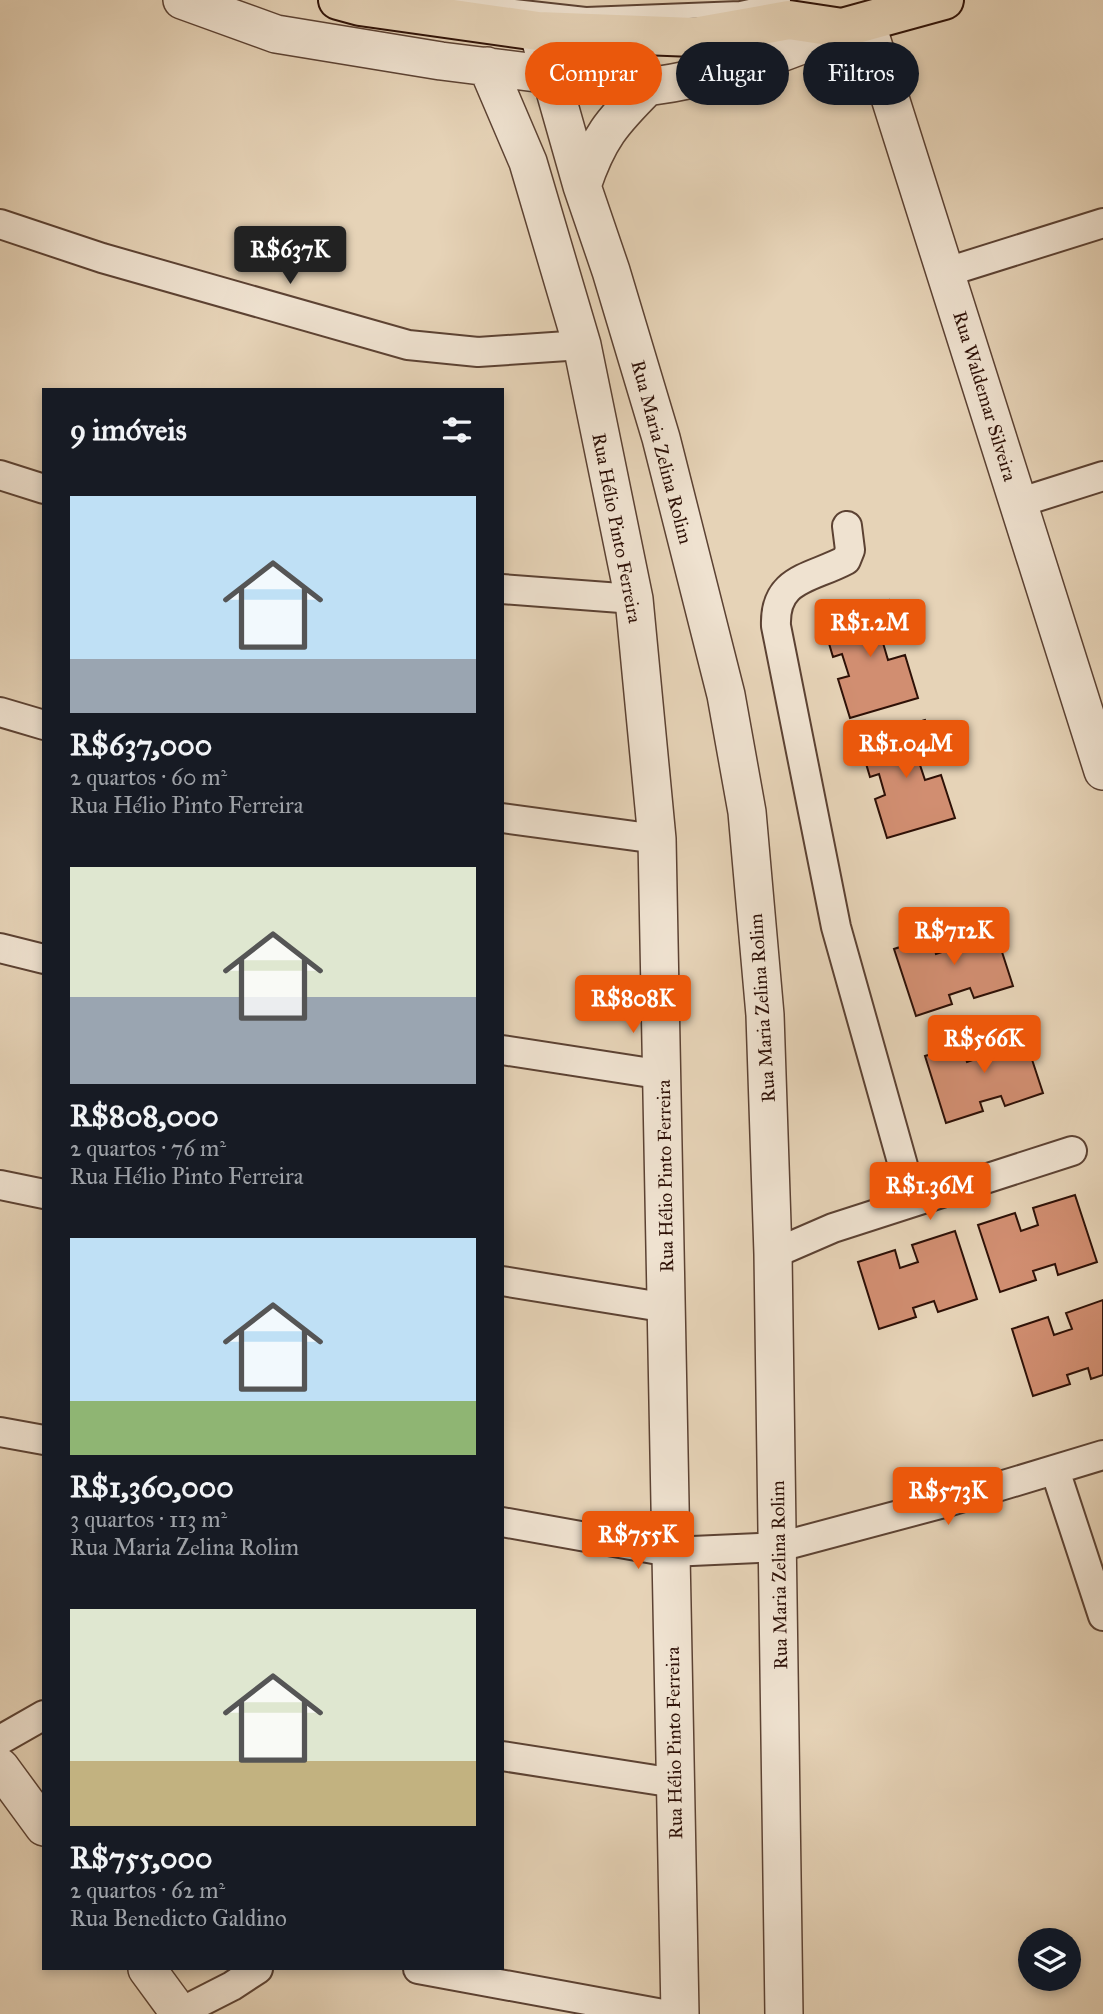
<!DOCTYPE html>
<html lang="pt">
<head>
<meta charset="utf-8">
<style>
	:root { --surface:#171b24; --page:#20242c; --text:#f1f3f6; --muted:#9ea1a6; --accent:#ea580c }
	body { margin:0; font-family:"IM FELL Great Primer",serif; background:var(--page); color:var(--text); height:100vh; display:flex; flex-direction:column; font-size:26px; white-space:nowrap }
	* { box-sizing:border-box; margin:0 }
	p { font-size:23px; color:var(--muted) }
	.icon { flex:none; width:38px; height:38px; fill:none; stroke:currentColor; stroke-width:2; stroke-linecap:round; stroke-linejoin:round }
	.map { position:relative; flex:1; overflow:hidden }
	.sheet { position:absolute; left:42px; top:388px; width:462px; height:1582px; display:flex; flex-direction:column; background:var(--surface); border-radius:0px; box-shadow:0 4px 10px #0003 }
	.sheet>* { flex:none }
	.hud { position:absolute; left:525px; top:42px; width:472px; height:63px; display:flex; gap:14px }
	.tools { position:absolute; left:1018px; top:1928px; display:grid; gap:14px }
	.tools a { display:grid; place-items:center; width:63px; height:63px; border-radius:50%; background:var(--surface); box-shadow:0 4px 10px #0003; font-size:35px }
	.price { position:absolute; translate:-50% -60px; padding:0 16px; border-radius:7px; background:var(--accent); color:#fff; font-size:23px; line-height:46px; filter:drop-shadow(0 2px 4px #0008) }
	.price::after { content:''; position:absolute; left:50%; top:42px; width:21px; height:16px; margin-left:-10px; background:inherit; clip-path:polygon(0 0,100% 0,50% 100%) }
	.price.on { background:#222; color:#fff }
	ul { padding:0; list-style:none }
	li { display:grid; align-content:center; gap:14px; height:371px; padding:0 28px }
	li span { display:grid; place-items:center; height:217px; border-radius:0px; color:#555 }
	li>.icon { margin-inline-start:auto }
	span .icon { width:126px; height:126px; fill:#fffc; stroke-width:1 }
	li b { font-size:30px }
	h2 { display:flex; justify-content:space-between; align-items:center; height:84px; padding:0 28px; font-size:30px }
	.chip { padding:0 24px; border-radius:32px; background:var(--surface); box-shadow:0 4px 10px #0003; font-size:24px; line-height:63px }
	.chip.on { background:var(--accent); color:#fff }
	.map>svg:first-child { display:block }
	.building { fill:#d18e71; stroke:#2e1107; stroke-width:2 }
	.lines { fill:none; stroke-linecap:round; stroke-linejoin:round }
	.service-casing { stroke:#5c4233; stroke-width:18 }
	.minor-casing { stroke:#5c4233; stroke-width:32 }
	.tertiary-casing { stroke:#5c4233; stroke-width:40 }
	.primary-casing { stroke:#2e1107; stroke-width:42 }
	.service { stroke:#efe2d0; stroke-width:14 }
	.minor { stroke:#efe2d0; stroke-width:28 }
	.tertiary { stroke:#efe2d0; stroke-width:37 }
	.primary { stroke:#e6d3b7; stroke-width:38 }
	.labels { text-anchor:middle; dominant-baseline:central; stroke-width:5; stroke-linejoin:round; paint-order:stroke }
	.street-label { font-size:19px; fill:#2e1107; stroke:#efe2d0 }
</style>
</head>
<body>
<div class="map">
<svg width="1103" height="2014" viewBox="0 0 1103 2014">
	<rect width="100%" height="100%" fill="#e6d3b7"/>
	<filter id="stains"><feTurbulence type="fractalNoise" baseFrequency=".00286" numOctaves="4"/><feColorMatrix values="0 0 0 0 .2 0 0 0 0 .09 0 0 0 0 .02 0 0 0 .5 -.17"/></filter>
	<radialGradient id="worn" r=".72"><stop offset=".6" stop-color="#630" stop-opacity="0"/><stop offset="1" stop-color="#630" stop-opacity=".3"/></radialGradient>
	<path class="building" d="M 889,600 L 900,637 L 883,643 L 888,660 L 905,655 L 918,698 L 850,718 L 838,679 L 849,676 L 842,654 L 833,657 L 822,620 Z
		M 925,720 L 937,757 L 919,762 L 925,780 L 941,775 L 955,818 L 887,838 L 875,799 L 885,795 L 879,774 L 870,777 L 859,740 Z
		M 991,918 L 1013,986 L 974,998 L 970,988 L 949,995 L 952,1004 L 916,1016 L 894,949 L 931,937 L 936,954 L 954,948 L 949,932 Z
		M 1021,1026 L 1043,1093 L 1005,1106 L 1001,1096 L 980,1102 L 983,1111 L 946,1123 L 925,1056 L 961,1045 L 967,1062 L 984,1056 L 979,1039 Z
		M 1075,1195 L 1097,1262 L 1058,1275 L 1055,1264 L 1033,1271 L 1036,1280 L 1000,1292 L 978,1225 L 1015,1213 L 1021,1231 L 1038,1225 L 1033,1208 Z
		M 955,1231 L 977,1299 L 938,1312 L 934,1301 L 913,1308 L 916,1317 L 879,1329 L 858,1262 L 895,1250 L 900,1268 L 918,1262 L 912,1245 Z
		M 1103,1300 L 1103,1375 L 1091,1379 L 1088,1368 L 1067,1375 L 1070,1384 L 1033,1396 L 1012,1329 L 1048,1317 L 1054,1335 L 1072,1329 L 1066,1313 Z"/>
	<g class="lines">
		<defs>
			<path id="service" d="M 461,1 L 586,15 L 740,9 L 783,0"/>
			<path id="minor" d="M 0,224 L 102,258 L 408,345 L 478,352 L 582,345
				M 947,272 L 1103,223
				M 0,475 L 44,489
				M 1018,503 L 1103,476
				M 847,526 L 850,550 L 846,560 C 810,579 774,578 776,626 L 836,927 L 913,1201
				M 502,589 L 634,599
				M 0,712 L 44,725
				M 502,818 L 657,839
				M 0,948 L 44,959
				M 502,1050 L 664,1075
				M 0,1185 L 44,1194
				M 773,1254 L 833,1228 L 1072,1151
				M 502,1281 L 668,1308
				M 0,1432 L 44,1440
				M 1055,1470 L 1103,1616
				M 502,1522 L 670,1552 L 779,1547 L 944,1503 L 1103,1455
				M 0,1740 L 44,1715
				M 502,1756 L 675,1783
				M 418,1969 L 663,2014
				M 179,2013 L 232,1986 L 258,1969"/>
			<path id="tertiary" d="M 182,0 L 276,34 L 441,61 L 647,87 C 716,78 779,56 842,28
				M 866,22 L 1103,771
				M 538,31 L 582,186 L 611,271 L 661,438 L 726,695 L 747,812 L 765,1015 L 773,1254 L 784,2014
				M 487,66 L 528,162 L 582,345 L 634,599 L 657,839 L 680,2014
				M 582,186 C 598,138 612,122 647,87
				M 0,1767 L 44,1827
				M 147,1969 L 180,2014"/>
			<path id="primary" d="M 338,0 L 360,6 L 538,31 L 694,37 L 789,20 L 842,28 L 944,0"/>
		</defs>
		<use href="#service" class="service-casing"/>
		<use href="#minor" class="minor-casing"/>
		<use href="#tertiary" class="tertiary-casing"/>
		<use href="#primary" class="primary-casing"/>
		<use href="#service" class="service"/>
		<use href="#minor" class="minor"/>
		<use href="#tertiary" class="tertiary"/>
		<use href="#primary" class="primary"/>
	</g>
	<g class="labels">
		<g class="street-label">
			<text transform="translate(985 396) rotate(73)">Rua Waldemar Silveira</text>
			<text transform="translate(662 452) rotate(75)">Rua Maria Zelina Rolim</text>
			<text transform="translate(617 528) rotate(79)">Rua Hélio Pinto Ferreira</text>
			<text transform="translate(762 1008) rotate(-94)">Rua Maria Zelina Rolim</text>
			<text transform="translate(665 1176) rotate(-91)">Rua Hélio Pinto Ferreira</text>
			<text transform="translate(779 1575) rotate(-91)">Rua Maria Zelina Rolim</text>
			<text transform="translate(674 1743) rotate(-91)">Rua Hélio Pinto Ferreira</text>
		</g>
	</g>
	<rect width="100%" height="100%" filter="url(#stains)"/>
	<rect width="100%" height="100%" fill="url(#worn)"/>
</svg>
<div class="tools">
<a><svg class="icon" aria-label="layers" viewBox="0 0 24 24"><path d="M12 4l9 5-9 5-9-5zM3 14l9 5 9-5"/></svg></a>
</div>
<b class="price on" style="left:290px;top:286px">R$637K</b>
<b class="price" style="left:870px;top:659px">R$1.2M</b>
<b class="price" style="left:906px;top:780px">R$1.04M</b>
<b class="price" style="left:954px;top:967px">R$712K</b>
<b class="price" style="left:633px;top:1035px">R$808K</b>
<b class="price" style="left:984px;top:1075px">R$566K</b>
<b class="price" style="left:930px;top:1222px">R$1.36M</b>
<b class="price" style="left:948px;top:1527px">R$573K</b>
<b class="price" style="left:638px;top:1571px">R$755K</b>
<div class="hud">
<a class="chip on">Comprar</a>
<a class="chip">Alugar</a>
<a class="chip">Filtros</a>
</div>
<section class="sheet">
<h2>9 imóveis<svg class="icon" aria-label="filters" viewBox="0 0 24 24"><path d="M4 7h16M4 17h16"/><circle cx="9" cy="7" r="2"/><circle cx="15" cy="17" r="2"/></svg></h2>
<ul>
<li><span style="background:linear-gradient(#bfe0f5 75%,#9aa5b1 0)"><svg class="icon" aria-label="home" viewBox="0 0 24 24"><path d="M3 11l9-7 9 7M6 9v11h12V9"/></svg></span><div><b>R$637,000</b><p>2 quartos · 60 m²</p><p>Rua Hélio Pinto Ferreira</p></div></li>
<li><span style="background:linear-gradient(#dfe7d0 60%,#9aa5b1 0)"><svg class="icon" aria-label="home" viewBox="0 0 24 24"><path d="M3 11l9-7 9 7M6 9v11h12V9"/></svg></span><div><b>R$808,000</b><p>2 quartos · 76 m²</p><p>Rua Hélio Pinto Ferreira</p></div></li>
<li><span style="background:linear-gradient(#bfe0f5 75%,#8fb573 0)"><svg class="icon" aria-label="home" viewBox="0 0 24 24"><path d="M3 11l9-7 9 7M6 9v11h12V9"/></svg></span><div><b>R$1,360,000</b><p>3 quartos · 113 m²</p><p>Rua Maria Zelina Rolim</p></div></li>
<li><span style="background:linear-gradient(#dfe7d0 70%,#c2b280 0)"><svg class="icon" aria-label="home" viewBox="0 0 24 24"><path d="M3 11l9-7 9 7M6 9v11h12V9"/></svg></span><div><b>R$755,000</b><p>2 quartos · 62 m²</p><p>Rua Benedicto Galdino</p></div></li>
</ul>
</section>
</div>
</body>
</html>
